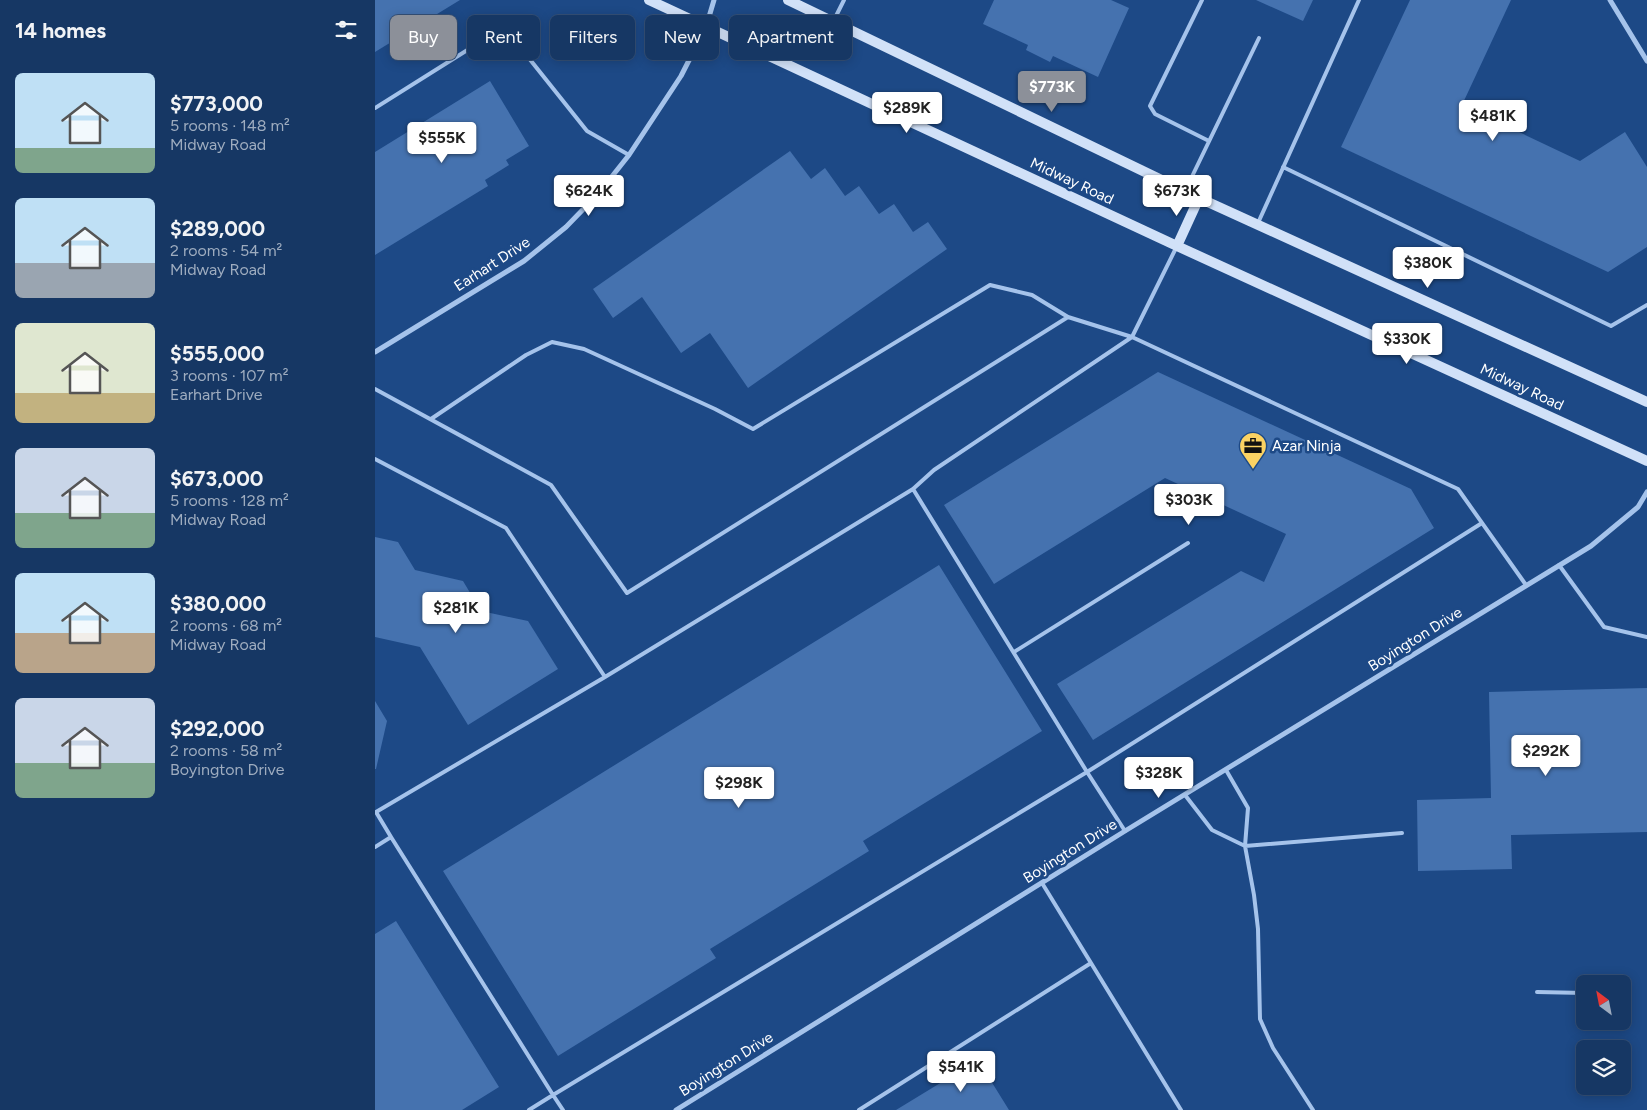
<!DOCTYPE html>
<html lang="en">
<head>
<meta charset="utf-8">
<style>
	:root { --surface:#163764; --page:#23426d; --text:#f1f3f6; --muted:#9eacbf; --line:#355178; --accent:#8c9099 }
	body { margin:0; font-family:Figtree,sans-serif; background:var(--page); color:var(--text); height:100vh; display:flex; flex-direction:column; font-size:19px; white-space:nowrap }
	* { box-sizing:border-box; margin:0 }
	p { font-size:16px; color:var(--muted) }
	.icon { flex:none; width:28px; height:28px; fill:none; stroke:currentColor; stroke-width:2; stroke-linecap:round; stroke-linejoin:round }
	.map { position:relative; flex:1; overflow:hidden }
	.panel { display:flex; flex-direction:column; background:var(--surface); width:375px }
	.panel>* { flex:none }
	.guide { position:absolute; left:15px; top:15px; width:475px; height:45px; display:flex; gap:10px }
	.needle { width:32px; rotate:328deg }
	.controls { position:absolute; left:1201px; top:975px; display:grid; gap:10px }
	.controls a { display:grid; place-items:center; width:55px; height:55px; border-radius:8px; background:var(--surface); box-shadow:0 2px 12px #0003,0 0 0 1px var(--line); font-size:25px }
	.price { position:absolute; translate:-50% -42px; padding:0 11px; border-radius:5px; background:#fff; color:#222; font-size:16px; line-height:32px; filter:drop-shadow(0 1px 2px #0008) }
	.price::after { content:''; position:absolute; left:50%; top:30px; width:15px; height:11px; margin-left:-8px; background:inherit; clip-path:polygon(0 0,100% 0,50% 100%) }
	.price.active { background:var(--accent); color:#fff }
	ul { padding:0; list-style:none }
	li { display:flex; align-items:center; gap:15px; height:125px; padding:0 15px }
	li span { display:grid; place-items:center; flex:none; width:140px; height:100px; border-radius:8px; color:#555 }
	li>.icon { margin-inline-start:auto }
	span .icon { width:60px; height:60px; fill:#fffc; stroke-width:1 }
	li b { font-size:21px }
	h2 { display:flex; justify-content:space-between; align-items:center; height:60px; padding:0 15px; font-size:21px }
	.chip { padding:0 18px; border-radius:8px; background:var(--surface); box-shadow:0 2px 12px #0003,0 0 0 1px var(--line); font-size:18px; line-height:45px }
	.chip.active { background:var(--accent); color:#fff }
	main { display:flex; flex:1; min-height:0 }
	.map>svg:first-child { display:block }
	.building { fill:#4572af }
	.lines { fill:none; stroke-linecap:round; stroke-linejoin:round }
	.service { stroke:#a5c3eb; stroke-width:4 }
	.minor { stroke:#a5c3eb; stroke-width:5 }
	.secondary { stroke:#d1e1f8; stroke-width:10 }
	.labels { text-anchor:middle; dominant-baseline:central; stroke-width:5; stroke-linejoin:round; paint-order:stroke }
	.street-label { font-size:15px; fill:#fff; stroke:#1d4986 }
	.poi-label { font-size:15px; fill:#fff; stroke:#1d4986; text-anchor:start }
</style>
</head>
<body>
<main>
<section class="panel">
<h2>14 homes<svg class="icon" aria-label="filters" viewBox="0 0 24 24"><path d="M4 7h16M4 17h16"/><circle cx="9" cy="7" r="2"/><circle cx="15" cy="17" r="2"/></svg></h2>
<ul>
<li><span style="background:linear-gradient(#bfe0f5 75%,#7fa58c 0)"><svg class="icon" aria-label="home" viewBox="0 0 24 24"><path d="M3 11l9-7 9 7M6 9v11h12V9"/></svg></span><div><b>$773,000</b><p>5 rooms · 148 m²</p><p>Midway Road</p></div></li>
<li><span style="background:linear-gradient(#bfe0f5 65%,#9aa5b1 0)"><svg class="icon" aria-label="home" viewBox="0 0 24 24"><path d="M3 11l9-7 9 7M6 9v11h12V9"/></svg></span><div><b>$289,000</b><p>2 rooms · 54 m²</p><p>Midway Road</p></div></li>
<li><span style="background:linear-gradient(#dfe7d0 70%,#c2b280 0)"><svg class="icon" aria-label="home" viewBox="0 0 24 24"><path d="M3 11l9-7 9 7M6 9v11h12V9"/></svg></span><div><b>$555,000</b><p>3 rooms · 107 m²</p><p>Earhart Drive</p></div></li>
<li><span style="background:linear-gradient(#c9d6e8 65%,#7fa58c 0)"><svg class="icon" aria-label="home" viewBox="0 0 24 24"><path d="M3 11l9-7 9 7M6 9v11h12V9"/></svg></span><div><b>$673,000</b><p>5 rooms · 128 m²</p><p>Midway Road</p></div></li>
<li><span style="background:linear-gradient(#bfe0f5 60%,#b9a48a 0)"><svg class="icon" aria-label="home" viewBox="0 0 24 24"><path d="M3 11l9-7 9 7M6 9v11h12V9"/></svg></span><div><b>$380,000</b><p>2 rooms · 68 m²</p><p>Midway Road</p></div></li>
<li><span style="background:linear-gradient(#c9d6e8 65%,#7fa58c 0)"><svg class="icon" aria-label="home" viewBox="0 0 24 24"><path d="M3 11l9-7 9 7M6 9v11h12V9"/></svg></span><div><b>$292,000</b><p>2 rooms · 58 m²</p><p>Boyington Drive</p></div></li>
</ul>
</section>
<div class="map">
<svg width="1272" height="1110" viewBox="0 0 1272 1110">
	<rect width="100%" height="100%" fill="#1d4986"/>
	<path class="building" d="M 0,0 L 85,0 L 0,52 Z
		M 619,0 L 736,0 L 754,8 L 723,77 L 678,56 L 675,62 L 651,50 L 653,45 L 608,24 Z
		M 881,0 L 938,0 L 928,21 Z
		M 1035,0 L 1136,0 L 1087,105 L 1205,161 L 1250,132 L 1272,167 L 1272,247 L 1233,272 L 966,147 Z
		M 115,81 L 154,146 L 131,160 L 134,165 L 110,180 L 113,186 L 0,255 L 0,152 Z
		M 415,151 L 436,179 L 450,168 L 470,196 L 484,186 L 504,214 L 519,204 L 538,232 L 553,222 L 572,249 L 373,388 L 335,333 L 306,353 L 267,297 L 238,318 L 218,289 Z
		M 783,372 L 1036,489 L 1059,528 L 718,740 L 682,684 L 866,571 L 889,582 L 911,534 L 790,478 L 619,584 L 569,505 Z
		M 0,537 L 23,542 L 40,570 L 88,581 L 106,611 L 153,621 L 183,669 L 93,725 L 45,647 L 0,637 Z
		M 564,565 L 667,731 L 488,841 L 494,851 L 335,949 L 341,958 L 183,1056 L 68,871 Z
		M 1272,688 L 1272,832 L 1136,835 L 1137,869 L 1043,871 L 1042,800 L 1116,798 L 1114,692 Z
		M 0,701 L 12,721 L 1,769 L 0,769 Z
		M 21,921 L 124,1087 L 87,1110 L 0,1110 L 0,934 Z
		M 603,1060 L 634,1110 L 521,1110 Z"/>
	<g class="lines">
		<path class="service" d="M 827,0 L 775,106 L 780,114 L 834,141
			M 459,20 L 469,0
			M 0,108 L 129,27 L 212,131 L 254,155
			M 908,167 L 1236,326 L 1272,305
			M 810,191 L 884,38
			M 883,223 L 984,0
			M 801,248 L 757,337 L 1083,489 L 1151,585
			M 0,389 L 176,485 L 252,593 L 693,317 L 757,337
			M 56,419 L 151,355 L 177,342 L 209,349 L 340,409 L 378,429 L 615,285 L 657,295 L 693,317
			M 0,459 L 131,528 L 230,677
			M 538,489 L 559,470 L 757,337
			M 1184,565 L 1229,627 L 1272,637
			M 639,652 L 813,543
			M 851,770 L 873,808 L 870,846 L 879,895 L 883,929 L 885,1019 L 898,1048 L 938,1110
			M 810,795 L 837,830 L 870,846 L 1027,833
			M 750,831 L 712,772 L 1107,523
			M 16,837 L 1,812 L 230,677 L 538,489 L 712,772 L 178,1095 L 188,1110
			M 0,847 L 16,837 L 178,1095 L 154,1110
			M 667,883 L 806,1110
			M 1162,992 L 1210,993
			M 484,1110 L 716,963"/>
		<path class="minor" d="M 1235,0 L 1272,61
			M 0,352 L 149,261 L 191,227 L 223,194 L 254,155 L 306,76 L 331,27 L 339,0
			M 301,1110 L 750,831 L 1216,546 L 1263,507 L 1272,492"/>
		<path class="secondary" d="M 274,0 L 802,246 L 1272,461
			M 413,0 L 824,198 L 1272,402
			M 802,246 L 824,198"/>
	</g>
	<defs>
		<symbol id="office-pin" viewBox="-11 -11 22 30"><path d="M0 17L-7.5 6A9.5 9.5 0 1 1 7.5 6Z" fill="#fbd263" stroke="#1d4986"/><path d="M-6-3h4V-5.5h4V-3h4V5H-6ZM-1-4.5V-3h2v-1.5ZM-6 0V1H6V0Z" fill="#111"/></symbol>
	</defs>
	<g fill-rule="evenodd">
		<use href="#office-pin" x="862" y="430" width="32" height="43"/>
	</g>
	<g class="labels">
		<g class="street-label">
			<text transform="translate(697 181) rotate(25)">Midway Road</text>
			<text transform="translate(117 264) rotate(-33)">Earhart Drive</text>
			<text transform="translate(1147 387) rotate(25)">Midway Road</text>
			<text transform="translate(1040 639) rotate(-32)">Boyington Drive</text>
			<text transform="translate(695 851) rotate(-32)">Boyington Drive</text>
			<text transform="translate(351 1064) rotate(-32)">Boyington Drive</text>
		</g>
		<g class="poi-label">
			<text x="897" y="446">Azar Ninja</text>
		</g>
	</g>
</svg>
<div class="controls">
<a><svg class="needle" viewBox="-14 -14 28 28"><path d="M0-13l5 13h-10z" fill="#e53935"/><path d="M0 13l5-13h-10z" fill="#9eacbf"/></svg></a>
<a><svg class="icon" aria-label="layers" viewBox="0 0 24 24"><path d="M12 4l9 5-9 5-9-5zM3 14l9 5 9-5"/></svg></a>
</div>
<b class="price active" style="left:677px;top:113px">$773K</b>
<b class="price" style="left:532px;top:134px">$289K</b>
<b class="price" style="left:1118px;top:142px">$481K</b>
<b class="price" style="left:67px;top:164px">$555K</b>
<b class="price" style="left:214px;top:217px">$624K</b>
<b class="price" style="left:802px;top:217px">$673K</b>
<b class="price" style="left:1053px;top:289px">$380K</b>
<b class="price" style="left:1032px;top:365px">$330K</b>
<b class="price" style="left:814px;top:526px">$303K</b>
<b class="price" style="left:81px;top:634px">$281K</b>
<b class="price" style="left:1171px;top:777px">$292K</b>
<b class="price" style="left:784px;top:799px">$328K</b>
<b class="price" style="left:364px;top:809px">$298K</b>
<b class="price" style="left:586px;top:1093px">$541K</b>
<div class="guide">
<a class="chip active">Buy</a>
<a class="chip">Rent</a>
<a class="chip">Filters</a>
<a class="chip">New</a>
<a class="chip">Apartment</a>
</div>
</div>
</main>
</body>
</html>
